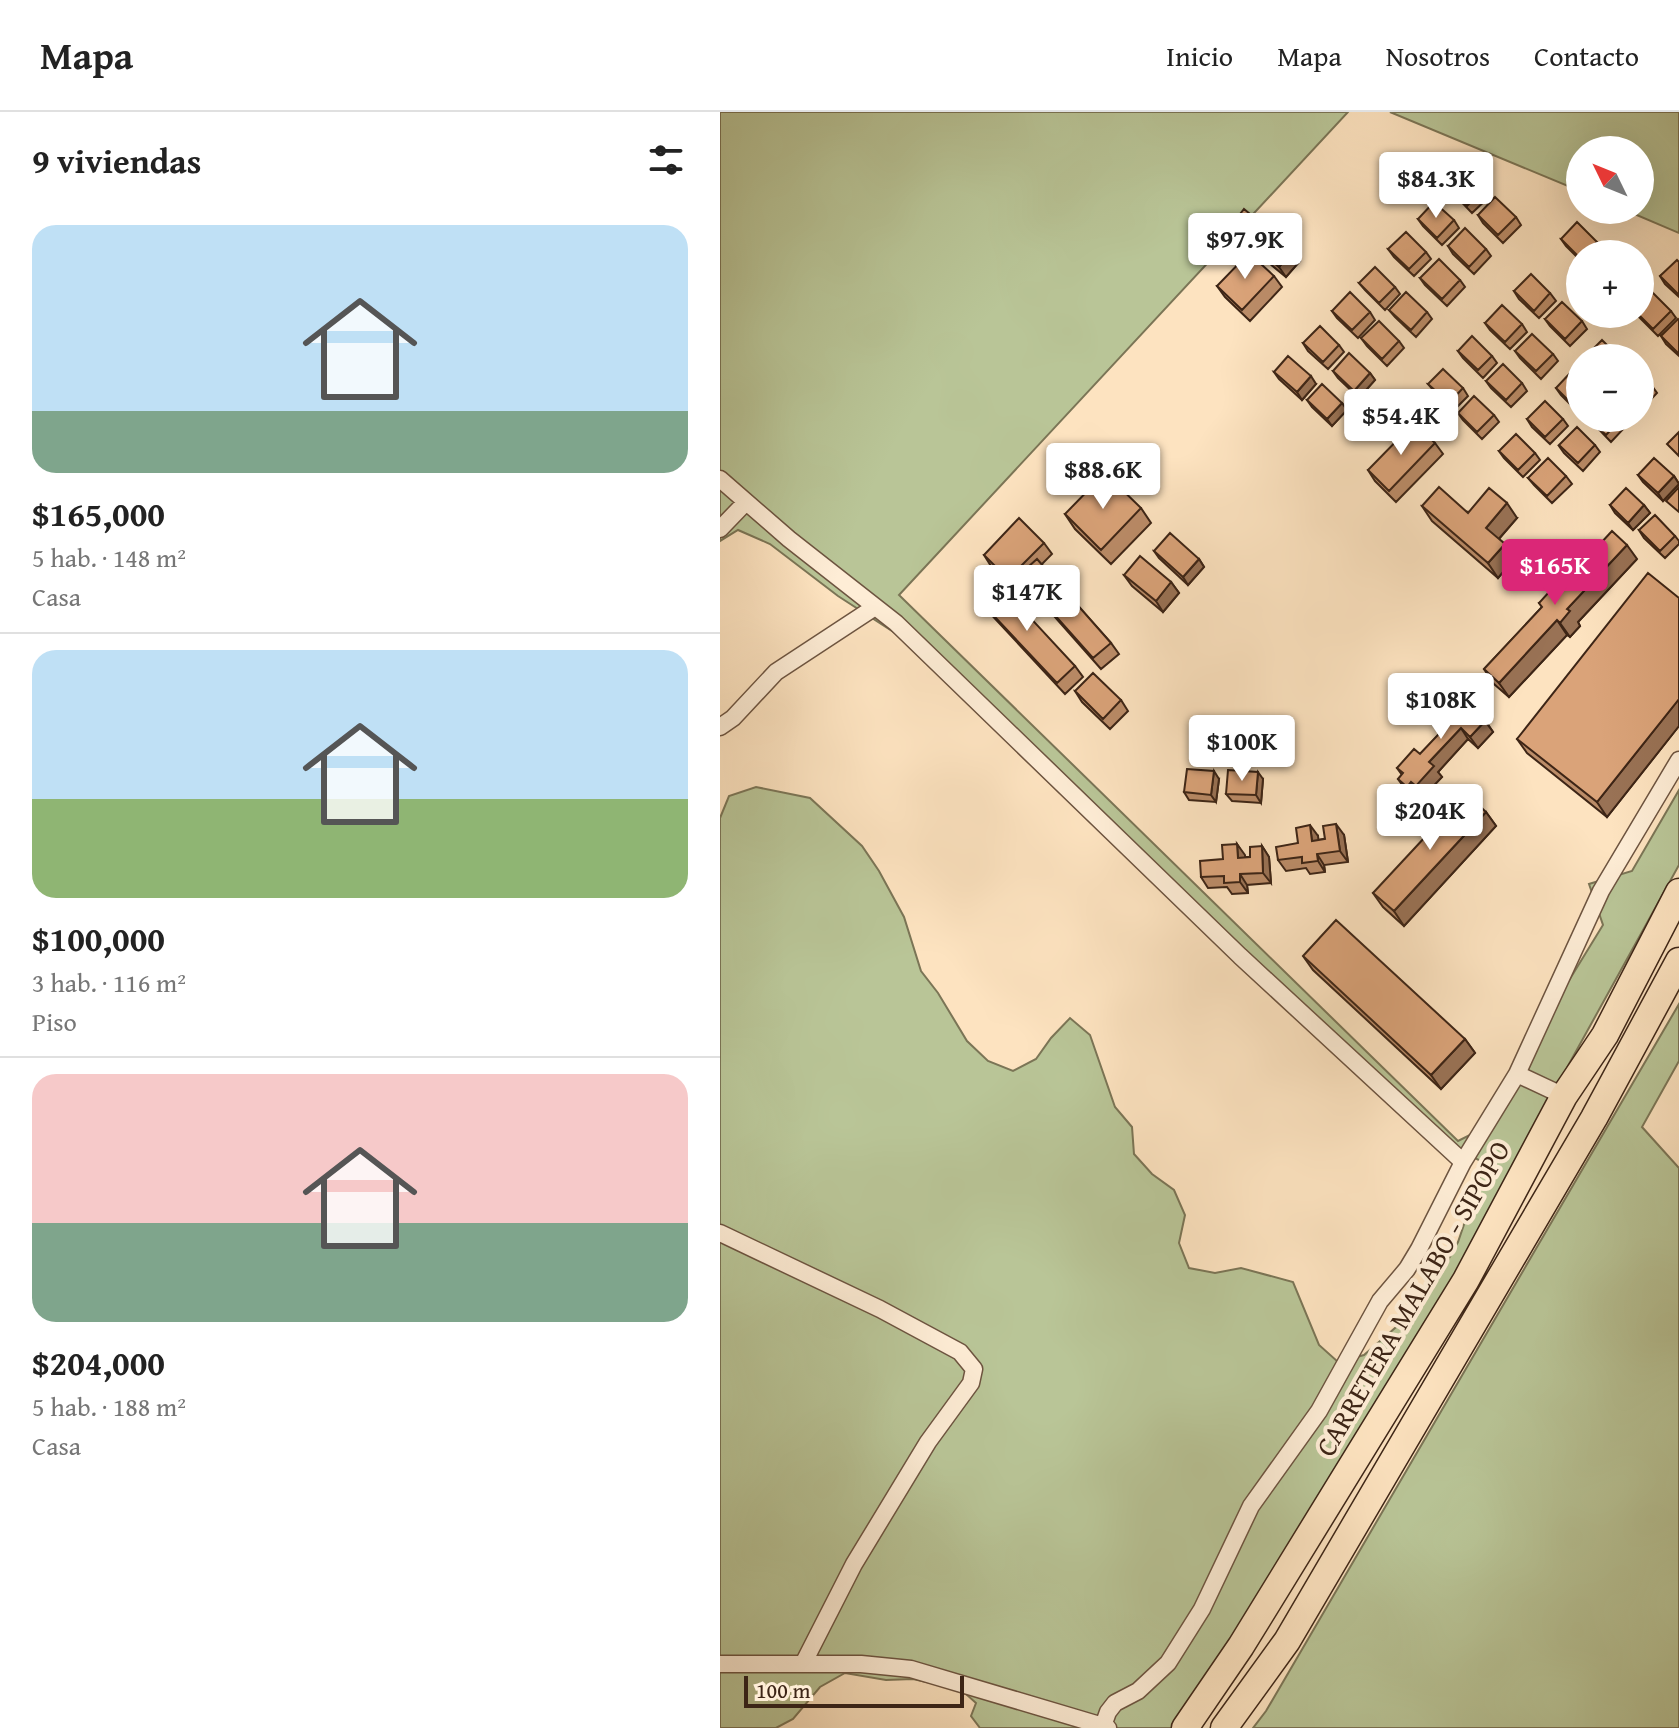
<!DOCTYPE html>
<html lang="es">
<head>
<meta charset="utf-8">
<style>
	:root { --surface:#fff; --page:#f6f6f6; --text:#222; --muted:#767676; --line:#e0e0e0; --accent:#db2777 }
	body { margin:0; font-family:"Gentium Book Plus",serif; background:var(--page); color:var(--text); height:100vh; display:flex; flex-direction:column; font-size:30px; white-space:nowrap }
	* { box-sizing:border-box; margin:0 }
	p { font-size:26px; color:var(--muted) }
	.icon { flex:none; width:44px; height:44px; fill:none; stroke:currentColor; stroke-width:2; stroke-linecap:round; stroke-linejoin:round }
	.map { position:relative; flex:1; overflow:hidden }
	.details { display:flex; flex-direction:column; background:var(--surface); width:720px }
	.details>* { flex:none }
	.needle { width:52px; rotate:313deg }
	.buttons { position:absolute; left:846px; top:24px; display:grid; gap:16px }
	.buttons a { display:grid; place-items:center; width:88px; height:88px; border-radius:50%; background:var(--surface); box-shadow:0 8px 32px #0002; font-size:40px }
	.scale { position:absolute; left:24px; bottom:20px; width:220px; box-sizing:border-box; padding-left:8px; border:4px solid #3d2516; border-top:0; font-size:22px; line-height:28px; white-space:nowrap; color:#3d2516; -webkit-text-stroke:6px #feedd6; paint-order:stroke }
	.price { position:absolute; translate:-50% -68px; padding:0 18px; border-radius:8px; background:#fff; color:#222; font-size:26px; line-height:52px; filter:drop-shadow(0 2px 4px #0008) }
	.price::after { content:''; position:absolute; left:50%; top:48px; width:24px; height:18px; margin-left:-12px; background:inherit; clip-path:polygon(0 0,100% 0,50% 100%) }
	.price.current { background:var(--accent); color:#fff }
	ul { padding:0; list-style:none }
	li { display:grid; align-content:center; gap:16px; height:424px; padding:0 32px }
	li+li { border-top:2px solid var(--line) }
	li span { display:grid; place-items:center; height:248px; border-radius:24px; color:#555 }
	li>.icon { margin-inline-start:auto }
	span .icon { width:144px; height:144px; fill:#fffc; stroke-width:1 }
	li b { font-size:34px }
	h2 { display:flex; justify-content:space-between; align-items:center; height:96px; padding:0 32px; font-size:34px }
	header { display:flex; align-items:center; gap:48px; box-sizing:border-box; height:112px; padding:0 40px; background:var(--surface); border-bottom:2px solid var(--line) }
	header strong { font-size:38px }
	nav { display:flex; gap:44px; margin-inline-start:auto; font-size:28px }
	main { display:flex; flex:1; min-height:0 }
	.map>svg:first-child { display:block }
	.green { fill:#b9c597; stroke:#7b7556; stroke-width:2 }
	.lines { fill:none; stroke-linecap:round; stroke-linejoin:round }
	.minor-casing { stroke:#6d5440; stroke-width:19 }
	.trunk-casing { stroke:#3d2516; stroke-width:29 }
	.minor { stroke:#feedd6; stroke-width:16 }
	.trunk { stroke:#fde3c0; stroke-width:26 }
	.wall { fill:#bb8c68; stroke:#3d2516; stroke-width:2 }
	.shaded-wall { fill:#997255; stroke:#3d2516; stroke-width:2 }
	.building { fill:#daa379; stroke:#3d2516; stroke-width:2 }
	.labels { text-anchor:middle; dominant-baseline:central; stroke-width:8; stroke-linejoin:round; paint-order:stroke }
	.street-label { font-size:28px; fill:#3d2516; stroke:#feedd6 }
</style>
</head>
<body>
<header>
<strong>Mapa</strong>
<nav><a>Inicio</a><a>Mapa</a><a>Nosotros</a><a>Contacto</a></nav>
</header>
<main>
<section class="details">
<h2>9 viviendas<svg class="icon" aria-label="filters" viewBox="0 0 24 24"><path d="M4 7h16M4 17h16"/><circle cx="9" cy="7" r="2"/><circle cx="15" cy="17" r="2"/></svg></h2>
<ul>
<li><span style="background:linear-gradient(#bfe0f5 75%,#7fa58c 0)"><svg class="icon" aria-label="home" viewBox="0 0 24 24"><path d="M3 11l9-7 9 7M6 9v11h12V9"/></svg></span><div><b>$165,000</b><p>5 hab. · 148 m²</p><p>Casa</p></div></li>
<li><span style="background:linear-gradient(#bfe0f5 60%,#8fb573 0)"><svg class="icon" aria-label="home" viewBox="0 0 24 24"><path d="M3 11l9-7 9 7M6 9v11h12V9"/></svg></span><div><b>$100,000</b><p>3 hab. · 116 m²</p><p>Piso</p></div></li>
<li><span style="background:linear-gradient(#f6c9c9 60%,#7fa58c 0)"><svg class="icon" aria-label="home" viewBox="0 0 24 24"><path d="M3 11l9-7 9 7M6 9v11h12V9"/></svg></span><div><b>$204,000</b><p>5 hab. · 188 m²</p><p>Casa</p></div></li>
</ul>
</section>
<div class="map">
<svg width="959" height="1616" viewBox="0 0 959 1616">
	<rect width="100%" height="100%" fill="#fde3c0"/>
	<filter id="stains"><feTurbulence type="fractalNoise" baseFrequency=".0025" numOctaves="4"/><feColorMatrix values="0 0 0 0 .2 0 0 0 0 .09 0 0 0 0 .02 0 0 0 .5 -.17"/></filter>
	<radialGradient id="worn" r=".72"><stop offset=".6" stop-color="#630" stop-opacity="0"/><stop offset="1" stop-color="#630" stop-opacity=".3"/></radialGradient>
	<path class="green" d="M 0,0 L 628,0 L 179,483 L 738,1029 L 756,1020 L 883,813 L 869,772 L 912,759 L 959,678 L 959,753 L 849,952 L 736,1168 L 477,1616 L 260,1616 L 251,1604 L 256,1591 L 246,1582 L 233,1576 L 193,1567 L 166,1568 L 125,1561 L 100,1575 L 73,1607 L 56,1616 L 0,1616 L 0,706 L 9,684 L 36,675 L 90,686 L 142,734 L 159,759 L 184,805 L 201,859 L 218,881 L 247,929 L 268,949 L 293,959 L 316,947 L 331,926 L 350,906 L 370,923 L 395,995 L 412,1015 L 414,1042 L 432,1062 L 454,1078 L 465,1103 L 459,1131 L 469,1156 L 495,1161 L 521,1156 L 573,1170 L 599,1233 L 618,1250 L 644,1243 L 683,1209 L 717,1168 L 738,1130 L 765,1051 L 704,1021 L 568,896 L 175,521 L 118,484 L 50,432 L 18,418 L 0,429 Z
		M 670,0 L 959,0 L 959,121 L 905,98 L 920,98 L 920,38 L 860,38 L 860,79 Z
		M 959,892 L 959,949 L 922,1015 L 959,1056 L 959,1616 L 533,1616 L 546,1599 Z"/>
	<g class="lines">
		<defs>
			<path id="minor" d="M 0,367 L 69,427 L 176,511 L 520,844 L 743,1050
				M 0,417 L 26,390
				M 0,615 L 13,606 L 56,560 L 155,495
				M 797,962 L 844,984
				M 0,1121 L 160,1197 L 240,1240 L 254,1257 L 251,1271 L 208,1330 L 134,1452 L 83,1552
				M 0,1552 L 141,1552 L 191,1557 L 383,1614
				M 388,1616 L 383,1614 L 388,1600 L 395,1591 L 418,1579 L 448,1551 L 482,1497 L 531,1394 L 599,1299 L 660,1189 L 687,1157 L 699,1137 L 743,1050 L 797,962 L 881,779 L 959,648"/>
			<path id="trunk" d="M 465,1616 L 521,1534 L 746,1168 L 844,984 L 885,923 L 959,780
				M 504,1616 L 567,1529 L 874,1006 L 959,849"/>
		</defs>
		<use href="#minor" class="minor-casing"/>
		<use href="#trunk" class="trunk-casing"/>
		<use href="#minor" class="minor"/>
		<use href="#trunk" class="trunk"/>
	</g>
	<path class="wall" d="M 728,74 L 765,76 L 770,84 L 752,101 L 733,81 Z
		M 758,103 L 796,105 L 801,113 L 783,131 L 763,111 Z
		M 517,106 L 573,138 L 580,149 L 566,165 L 527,133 L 520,122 L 524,116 Z
		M 698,107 L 734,108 L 739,116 L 722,133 L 703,114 Z
		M 841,127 L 877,130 L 882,137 L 878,142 L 860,142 L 860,148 L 846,134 Z
		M 728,134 L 766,137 L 771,144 L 754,162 L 733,142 Z
		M 668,137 L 706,140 L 711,147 L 694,164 L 674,145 Z
		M 959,150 L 959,185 L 945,172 L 940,164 Z
		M 554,164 L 562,175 L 530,209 L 505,185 L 497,174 Z
		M 700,166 L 740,168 L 745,175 L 727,194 L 705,173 Z
		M 639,171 L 675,175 L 680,182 L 665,198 L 645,178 Z
		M 794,179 L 830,181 L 836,189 L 819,206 L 799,187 Z
		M 669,198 L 707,200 L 712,207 L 696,225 L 675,205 Z
		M 612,199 L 650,200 L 655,208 L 638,226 L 617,206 Z
		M 951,199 L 956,206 L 938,224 L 916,202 Z
		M 825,207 L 862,209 L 867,217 L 850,234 L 830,214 Z
		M 959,208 L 959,244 L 946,232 L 941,224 Z
		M 765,211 L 802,212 L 807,220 L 790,237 L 770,218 Z
		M 641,226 L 679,229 L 684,236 L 667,254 L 647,234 Z
		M 583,231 L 619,233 L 624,240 L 608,257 L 588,239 Z
		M 738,239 L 772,244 L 777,251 L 763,266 L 743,246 Z
		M 795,239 L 833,242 L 838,249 L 821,267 L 800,246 Z
		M 613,259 L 650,261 L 655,268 L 639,286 L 618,266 Z
		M 554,260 L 596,272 L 582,288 L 559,267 Z
		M 920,262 L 932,274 L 937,281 L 921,298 Z
		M 860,267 L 860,302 L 841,283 L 836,276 Z
		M 766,269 L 802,271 L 807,279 L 791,295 L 771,276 Z
		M 708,272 L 743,276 L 748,284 L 734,298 L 714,279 Z
		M 587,288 L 622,291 L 627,298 L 612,314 L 592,295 Z
		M 738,301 L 774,303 L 779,310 L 762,327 L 743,308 Z
		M 868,306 L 902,306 L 907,313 L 891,330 Z
		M 807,307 L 843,307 L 848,314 L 830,332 L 812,315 Z
		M 715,331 L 723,342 L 676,390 L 655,369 L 648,358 Z
		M 875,333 L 880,340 L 863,359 L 844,341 L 839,334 Z
		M 779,339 L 815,341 L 820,348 L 803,365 L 784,346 Z
		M 918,363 L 954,364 L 959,372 L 943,389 L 923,370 Z
		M 846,364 L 852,372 L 832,391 L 814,373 L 808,366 Z
		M 890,393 L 924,393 L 930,401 L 913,418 L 895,401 Z
		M 702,394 L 797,406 L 779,427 L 785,432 L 795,446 L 778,466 L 712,409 Z
		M 421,396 L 431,411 L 391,452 L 355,417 L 345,402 Z
		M 919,418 L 955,424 L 959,429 L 959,432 L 945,446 L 924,426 Z
		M 324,431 L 332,442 L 321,453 L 391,531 L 399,542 L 381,557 L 304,470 L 296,478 L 271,454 L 264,443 Z
		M 434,439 L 479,447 L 484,455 L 468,473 L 439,446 Z
		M 917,447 L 858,510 L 860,514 L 850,525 L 847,523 L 789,585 L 774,572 L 764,557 L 822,495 L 819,491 Z
		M 404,463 L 451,470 L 459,481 L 443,500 L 412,474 Z
		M 959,486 L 959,614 L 887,705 L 807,641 L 797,627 Z
		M 259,488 L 355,554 L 363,565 L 345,582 L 267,498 Z
		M 355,579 L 401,588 L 408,599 L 390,617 L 362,590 Z
		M 747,592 L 760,594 L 768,605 L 765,608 L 773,620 L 758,636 L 748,627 L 718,660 L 722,665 L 703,685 L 699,681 L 694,685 L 686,678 L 678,667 L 682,663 L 677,656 L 700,642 L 731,610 L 725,602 Z
		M 499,667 L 496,690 L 469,688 L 464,680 Z
		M 543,667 L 541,691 L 512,689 L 506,682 Z
		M 766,700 L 776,714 L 684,814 L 663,795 L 653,781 Z
		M 624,723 L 628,750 L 604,753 L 605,760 L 590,762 L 586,756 L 566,759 L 558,748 L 578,731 L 598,724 L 598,728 Z
		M 517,732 L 525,745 L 530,745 L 542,734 L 549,745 L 551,771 L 527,773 L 528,781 L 512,782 L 507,775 L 488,776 L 481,765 L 503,747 Z
		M 583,844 L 745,927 L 755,941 L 721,977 L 593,858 Z"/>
	<path class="shaded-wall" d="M 573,138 L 580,149 L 566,165 L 559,155 Z
		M 650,261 L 655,268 L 639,286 L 634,279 Z
		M 591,264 L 596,272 L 582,288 L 577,280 Z
		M 622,291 L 627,298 L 612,314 L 607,307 Z
		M 954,364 L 959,372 L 943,389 L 938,381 Z
		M 787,391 L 797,406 L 776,430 L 766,416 Z
		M 924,393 L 930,401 L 913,418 L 908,411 Z
		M 785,432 L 795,446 L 778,466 L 768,451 Z
		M 907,433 L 917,447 L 858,510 L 860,514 L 850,525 L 840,511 L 847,497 Z
		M 479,447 L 484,455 L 468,473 L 463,465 Z
		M 451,470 L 459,481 L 443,500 L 436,489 Z
		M 837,508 L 847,523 L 789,585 L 779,571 Z
		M 959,587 L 959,614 L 887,705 L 877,690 Z
		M 760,594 L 768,605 L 763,611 L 755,600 Z
		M 765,609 L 773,620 L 758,636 L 750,625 Z
		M 741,616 L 748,627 L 718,660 L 722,665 L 703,685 L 696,674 L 709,650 Z
		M 494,659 L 499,667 L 496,690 L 491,683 Z
		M 538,660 L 543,667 L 541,691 L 536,683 Z
		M 691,670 L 699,681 L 694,685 L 687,675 Z
		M 766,700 L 776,714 L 684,814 L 674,799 Z
		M 616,712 L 624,723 L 628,750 L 620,739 Z
		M 590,713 L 598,724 L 600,740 L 592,729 Z
		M 517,732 L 525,743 L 526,756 L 518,746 Z
		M 542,734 L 549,745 L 551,771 L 543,761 Z
		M 597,742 L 604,753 L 605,760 L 598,749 Z
		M 520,762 L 527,773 L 528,781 L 520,770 Z
		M 745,927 L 755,941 L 721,977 L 711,963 Z"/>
	<path class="building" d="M 746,56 L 765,76 L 747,94 L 728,74 Z
		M 775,85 L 796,105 L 778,123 L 758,103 Z
		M 714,90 L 734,108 L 717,126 L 698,107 Z
		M 524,97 L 573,138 L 559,155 L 520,122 L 526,114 L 517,106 Z
		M 857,110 L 877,130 L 865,142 L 860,142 L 860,146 L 841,127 Z
		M 745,116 L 766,137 L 749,155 L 728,134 Z
		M 686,120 L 706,140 L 689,157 L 668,137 Z
		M 529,141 L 554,164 L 522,198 L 497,174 Z
		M 719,147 L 740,168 L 722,187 L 700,166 Z
		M 957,148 L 959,150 L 959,183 L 940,164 Z
		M 655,155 L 675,175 L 659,191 L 639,171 Z
		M 811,162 L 830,181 L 814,199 L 794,179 Z
		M 930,178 L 951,199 L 933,217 L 918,202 L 920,202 L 920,188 Z
		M 630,180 L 650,200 L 632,218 L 612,199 Z
		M 686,180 L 707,200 L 691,218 L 669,198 Z
		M 842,190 L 862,209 L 845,227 L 825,207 Z
		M 782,193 L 802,212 L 785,230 L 765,211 Z
		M 958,207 L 959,208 L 959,242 L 941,224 Z
		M 659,209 L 679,229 L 662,247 L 641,226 Z
		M 600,214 L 619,233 L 603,250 L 583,231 Z
		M 812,222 L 833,242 L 816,259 L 795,239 Z
		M 752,224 L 772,244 L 758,258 L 738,239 Z
		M 882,228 L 900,246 L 865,245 Z
		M 629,241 L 650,261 L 634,279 L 613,259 Z
		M 568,244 L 591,264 L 577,280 L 554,260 Z
		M 783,252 L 802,271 L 786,288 L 766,269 Z
		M 723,257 L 743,276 L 729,291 L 708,272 Z
		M 852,259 L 860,267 L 860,291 L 856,296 L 836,276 Z
		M 920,262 L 932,274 L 920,286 Z
		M 602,272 L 622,291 L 607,307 L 587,288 Z
		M 754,284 L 774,303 L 757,320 L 738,301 Z
		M 825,289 L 843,307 L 825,325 L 807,307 Z
		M 868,306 L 902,306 L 886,323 Z
		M 694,311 L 715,331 L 669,379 L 648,358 Z
		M 857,315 L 875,333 L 858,351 L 839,333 Z
		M 959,320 L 959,344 L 947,332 Z
		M 796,322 L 815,341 L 798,358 L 779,339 Z
		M 828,346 L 846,364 L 827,384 L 808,366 Z
		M 934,346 L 954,364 L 938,381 L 918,363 Z
		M 385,361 L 421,396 L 381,438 L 345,402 Z
		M 719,375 L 748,401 L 769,376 L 787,391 L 766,416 L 785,432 L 768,451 L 702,394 Z
		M 959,375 L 959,400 L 946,389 Z
		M 906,376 L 924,393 L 908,411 L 890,393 Z
		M 935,403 L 955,424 L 940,439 L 919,418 Z
		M 299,406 L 324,431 L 288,467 L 264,443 Z
		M 892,419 L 907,433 L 847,497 L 850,499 L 840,511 L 837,508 L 779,571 L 764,557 L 822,495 L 819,491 L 829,480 L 832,484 Z
		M 450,421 L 479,447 L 463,465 L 434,439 Z
		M 420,444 L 451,470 L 436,489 L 404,463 Z
		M 317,447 L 391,531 L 373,546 L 299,463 Z
		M 928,461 L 959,486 L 959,587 L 877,690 L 797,627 Z
		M 278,471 L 355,554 L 337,571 L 259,488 Z
		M 373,561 L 401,588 L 383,607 L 355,579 Z
		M 740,586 L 747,592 L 752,586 L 760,594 L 755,600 L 765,609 L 750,625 L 741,616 L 709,650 L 714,654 L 696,674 L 691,670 L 687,675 L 678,667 L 683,661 L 677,656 L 694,637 L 700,642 L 732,608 L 725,602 Z
		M 467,657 L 494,659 L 491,683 L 464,680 Z
		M 508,658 L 538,660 L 536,683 L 506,682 Z
		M 746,681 L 766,700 L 674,799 L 653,781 Z
		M 616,712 L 620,739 L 597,742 L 598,749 L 582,751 L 582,745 L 558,748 L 556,735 L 578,731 L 576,716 L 590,713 L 592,729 L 605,727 L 603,714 Z
		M 517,732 L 518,746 L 530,745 L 530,735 L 542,734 L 543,761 L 520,762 L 520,770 L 504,771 L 504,764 L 481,765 L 480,749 L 503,747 L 502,733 Z
		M 616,808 L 745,927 L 711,963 L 583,844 Z"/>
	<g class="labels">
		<g class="street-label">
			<text transform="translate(692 1186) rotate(-60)">CARRETERA MALABO - SIPOPO</text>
		</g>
	</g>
	<rect width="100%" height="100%" filter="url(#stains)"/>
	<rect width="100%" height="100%" fill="url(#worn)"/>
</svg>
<div class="buttons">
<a><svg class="needle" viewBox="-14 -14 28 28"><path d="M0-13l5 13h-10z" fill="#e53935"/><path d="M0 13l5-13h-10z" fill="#767676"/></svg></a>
<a>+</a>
<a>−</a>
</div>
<div class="scale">100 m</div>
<b class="price" style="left:716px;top:108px">$84.3K</b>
<b class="price" style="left:525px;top:169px">$97.9K</b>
<b class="price" style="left:681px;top:345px">$54.4K</b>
<b class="price" style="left:383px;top:399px">$88.6K</b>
<b class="price current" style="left:835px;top:495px">$165K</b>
<b class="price" style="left:307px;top:521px">$147K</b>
<b class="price" style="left:721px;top:629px">$108K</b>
<b class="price" style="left:522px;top:671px">$100K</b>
<b class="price" style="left:710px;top:740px">$204K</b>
</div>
</main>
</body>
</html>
